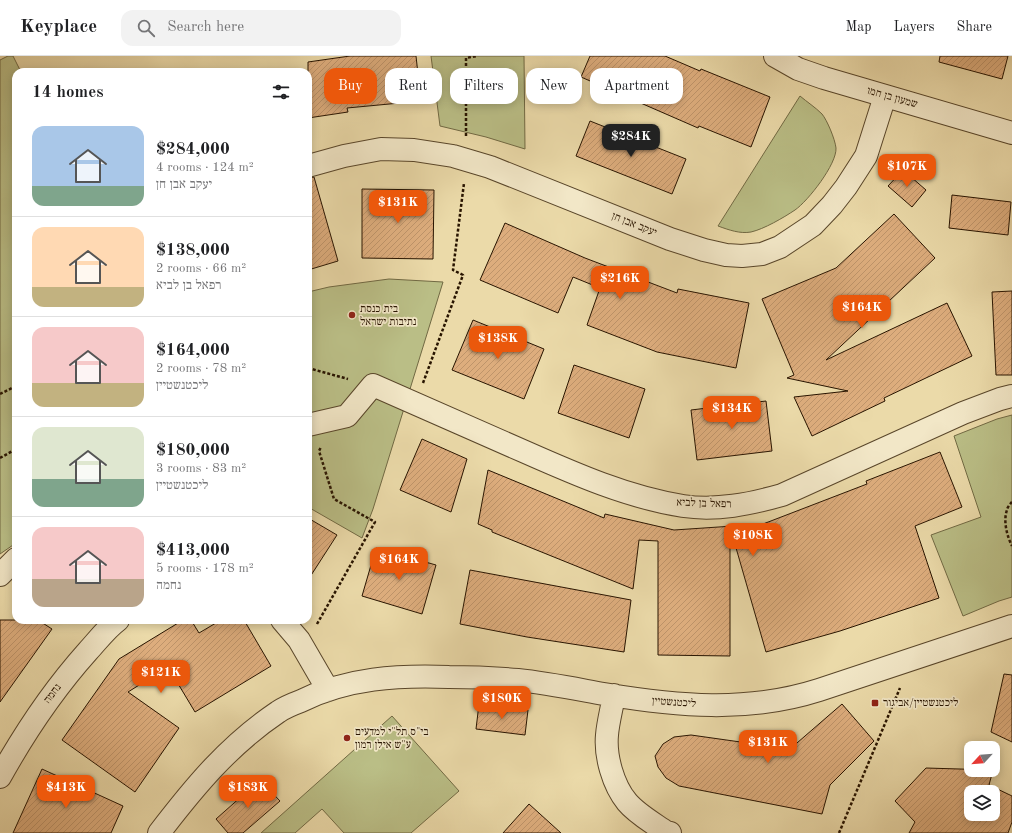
<!DOCTYPE html>
<html lang="en">
<head>
<meta charset="utf-8">
<style>
	:root { --surface:#fff; --page:#f2f2f2; --text:#202124; --muted:#757577; --line:#e0e0e0; --accent:#ea580c }
	body { margin:0; font-family:"Old Standard TT","Frank Ruhl Libre",serif; background:var(--page); color:var(--text); height:100vh; display:flex; flex-direction:column; font-size:15px; white-space:nowrap }
	* { box-sizing:border-box; margin:0 }
	p { font-size:13px; color:var(--muted) }
	.icon { flex:none; width:22px; height:22px; fill:none; stroke:currentColor; stroke-width:2; stroke-linecap:round; stroke-linejoin:round }
	.map { position:relative; flex:1; overflow:hidden }
	.panel { position:absolute; left:12px; top:12px; width:300px; height:556px; display:flex; flex-direction:column; background:var(--surface); border-radius:12px; box-shadow:0 2px 10px #0003 }
	.panel>* { flex:none }
	.top-card { position:absolute; left:324px; top:12px; width:380px; height:36px; display:flex; gap:8px }
	.needle { width:26px; rotate:244deg }
	.fabs { position:absolute; left:964px; top:685px; display:grid; gap:8px }
	.fabs a { display:grid; place-items:center; width:36px; height:36px; border-radius:8px; background:var(--surface); box-shadow:0 2px 10px #0003; font-size:20px }
	.price { position:absolute; translate:-50% -34px; padding:0 9px; border-radius:8px; background:var(--accent); color:#fff; font-size:13px; line-height:26px; filter:drop-shadow(0 1px 2px #0008) }
	.price::after { content:''; position:absolute; left:50%; top:24px; width:12px; height:9px; margin-left:-6px; background:inherit; clip-path:polygon(0 0,100% 0,50% 100%) }
	.price.on { background:#222; color:#fff }
	ul { padding:0; list-style:none }
	li { display:flex; align-items:center; gap:12px; height:100px; padding:0 20px }
	li+li { border-top:1px solid var(--line) }
	li span { display:grid; place-items:center; flex:none; width:112px; height:80px; border-radius:12px; color:#555 }
	li>.icon { margin-inline-start:auto }
	span .icon { width:48px; height:48px; fill:#fffc; stroke-width:1 }
	li b { font-size:17px }
	h2 { display:flex; justify-content:space-between; align-items:center; height:48px; padding:0 20px; font-size:17px }
	.chip { padding:0 14px; border-radius:12px; background:var(--surface); box-shadow:0 2px 10px #0003; font-size:14px; line-height:36px }
	.chip.on { background:var(--accent); color:#fff }
	header { display:flex; align-items:center; gap:24px; box-sizing:border-box; height:56px; padding:0 20px; background:var(--surface); border-bottom:1px solid var(--line) }
	header strong { font-size:19px }
	nav { display:flex; gap:22px; margin-inline-start:auto; font-size:14px }
	.search { width:280px; height:36px; background:var(--page); display:flex; align-items:center; gap:10px; box-sizing:border-box; padding:0 14px; border-radius:12px; color:var(--muted); font-size:15px }
	.map>svg:first-child { display:block }
	.green { fill:#babe86; stroke:#716943 }
	.building { fill:url(#building-hatch); stroke:#281400; fill-rule:evenodd }
	.lines { fill:none; stroke-linecap:round; stroke-linejoin:round }
	.minor-casing { stroke:#59462a; stroke-width:24 }
	.path { stroke:#281400; stroke-width:2.5; stroke-dasharray:3 2; stroke-linecap:butt }
	.minor { stroke:#f2e7c7; stroke-width:22 }
	.poi-dot { fill:#8f2418; stroke:#f2e7c7; stroke-width:1.5 }
	.labels { text-anchor:middle; dominant-baseline:central; stroke-width:3.5; stroke-linejoin:round; paint-order:stroke }
	.street-label { font-size:11px; fill:#281400; stroke:#f2e7c7 }
	.poi-label { font-size:11px; fill:#281400; stroke:#f2e7c7; text-anchor:start }
</style>
</head>
<body>
<header>
<strong>Keyplace</strong>
<div class="search"><svg class="icon" aria-label="search" viewBox="0 0 24 24"><circle cx="10" cy="10" r="6"/><path d="M15 15l6 6"/></svg>Search here</div>
<nav><a>Map</a><a>Layers</a><a>Share</a></nav>
</header>
<div class="map">
<svg width="1012" height="777" viewBox="0 0 1012 777">
	<defs>
		<pattern id="building-hatch" width="6" height="6" patternUnits="userSpaceOnUse"><rect width="6" height="6" fill="#ddad7d"/><path d="M-1 1l2-2M0 6l6-6M5 7l2-2" fill="none" stroke="#be946a"/></pattern>
	</defs>
	<rect width="100%" height="100%" fill="#ebdaa9"/>
	<filter id="stains"><feTurbulence type="fractalNoise" baseFrequency=".005" numOctaves="4"/><feColorMatrix values="0 0 0 0 .2 0 0 0 0 .09 0 0 0 0 .02 0 0 0 .5 -.17"/></filter>
	<radialGradient id="worn" r=".72"><stop offset=".6" stop-color="#630" stop-opacity="0"/><stop offset="1" stop-color="#630" stop-opacity=".3"/></radialGradient>
	<path class="green" d="M 8,0 L 13,0 L 21,16 L 16,16 L 16,487 L 0,498 L 0,4 Z
		M 431,0 L 524,0 L 525,93 L 486,81 L 440,70 Z
		M 800,40 C 807,46 815,51 822,58 C 827,64 835,83 836,92 C 837,108 808,145 795,154 C 783,162 764,173 751,176 C 740,178 729,174 718,170 Z
		M 389,223 L 443,226 L 373,453 L 362,482 L 308,451 L 308,236 L 329,231 Z
		M 1012,359 L 1012,541 L 999,545 L 963,560 L 931,479 L 981,461 L 954,380 L 997,363 Z
		M 392,660 L 459,735 L 411,777 L 344,777 L 322,753 L 295,777 L 261,777 Z"/>
	<path class="building" d="M 350,0 L 416,0 L 421,45 L 347,52 L 348,56 L 308,62 L 308,6 Z
		M 590,0 L 665,0 L 700,15 L 701,13 L 770,41 L 751,91 L 699,70 L 698,72 L 581,21 Z
		M 940,0 L 1008,0 L 1002,23 L 939,6 Z
		M 590,65 L 686,103 L 672,138 L 576,100 Z
		M 903,114 L 926,134 L 912,151 L 888,130 Z
		M 314,121 L 338,205 L 308,214 L 308,122 Z
		M 362,133 L 434,134 L 433,203 L 362,202 Z
		M 952,139 L 1011,146 L 1008,179 L 949,172 Z
		M 894,158 L 935,202 L 826,304 L 947,247 L 972,300 L 884,342 L 885,345 L 812,380 L 794,341 L 848,335 L 787,322 L 794,319 L 762,243 L 836,212 Z
		M 505,167 L 585,202 L 677,237 L 678,233 L 749,247 L 736,312 L 657,296 L 587,269 L 600,232 L 573,221 L 558,257 L 480,224 Z
		M 1012,235 L 1012,319 L 996,319 L 992,236 Z
		M 473,264 L 544,293 L 524,343 L 452,314 Z
		M 574,309 L 645,333 L 629,382 L 558,357 Z
		M 766,345 L 772,395 L 697,404 L 691,354 Z
		M 422,383 L 467,403 L 451,456 L 400,434 Z
		M 940,396 L 962,451 L 915,470 L 939,542 L 840,575 L 766,596 L 730,471 L 730,600 L 658,599 L 658,485 L 639,484 L 633,533 L 492,476 L 492,474 L 478,468 L 488,414 L 604,462 L 605,458 L 674,474 L 763,468 L 867,428 L 866,425 Z
		M 308,462 L 337,479 L 308,524 Z
		M 376,492 L 436,509 L 422,558 L 362,540 Z
		M 470,514 L 631,544 L 624,596 L 527,581 L 460,568 Z
		M 0,564 L 38,564 L 52,573 L 0,646 Z
		M 183,564 L 191,564 L 199,577 L 221,564 L 244,564 L 271,610 L 195,656 L 168,611 L 128,636 L 179,672 L 135,736 L 62,684 L 119,603 Z
		M 1004,618 L 1012,619 L 1012,686 L 991,676 Z
		M 479,648 L 528,654 L 525,679 L 476,673 Z
		M 842,648 L 874,685 L 830,729 L 822,758 L 679,730 L 666,722 L 658,711 L 655,700 L 663,688 L 674,681 L 691,679 L 790,693 Z
		M 926,712 L 993,714 L 989,729 L 1012,740 L 1012,766 L 1008,777 L 909,777 L 915,766 L 895,745 ZM 971,736 L 993,736 L 993,758 L 971,758 Z
		M 42,713 L 123,750 L 111,777 L 13,777 Z
		M 260,724 L 280,745 L 243,777 L 228,777 L 216,763 Z
		M 529,748 L 561,777 L 503,777 Z"/>
	<g class="lines">
		<defs>
			<path id="minor" d="M 775,0 L 798,13 L 824,22 L 1012,77
				M 308,110 L 344,100 L 381,93 L 414,94 L 453,100 L 490,111 L 670,183 L 704,194 L 726,199 L 742,200 L 762,198 L 780,191 L 813,169 L 832,149 L 846,131 L 866,100 L 885,40
				M 308,369 L 347,360 L 373,329 C 423,351 473,373 523,395 C 575,418 627,441 683,450 C 717,455 750,448 782,439 L 963,357 L 1000,343 L 1012,340
				M 0,519 L 16,503
				M 282,564 L 299,584 L 328,634
				M 614,639 C 612,652 608,666 607,679 C 605,700 613,729 627,746 C 637,758 653,767 666,776 L 670,777
				M 0,721 C 25,676 54,633 88,595 C 98,584 107,572 118,564
				M 159,777 C 195,730 229,689 278,656 C 285,651 293,648 301,645 C 347,622 398,619 449,621 C 472,621 495,622 518,624 C 547,627 576,633 604,638 C 677,650 747,657 819,634 L 1012,570"/>
		</defs>
		<use href="#minor" class="minor-casing"/>
		<path class="path" d="M 466,80 L 466,2 L 477,0
			M 308,312 L 348,323
			M 423,327 L 463,219 L 453,214 L 464,127
			M 0,338 L 16,330
			M 0,402 L 16,393
			M 1012,446 C 1010,448 1007,452 1007,454 C 1003,465 1007,480 1012,490
			M 317,568 L 375,466 L 334,443 L 319,395 L 321,391
			M 839,777 L 900,632"/>
		<use href="#minor" class="minor"/>
	</g>
	<g class="poi-dot">
		<circle cx="352" cy="259" r="4"/>
		<rect x="871" y="643" width="8" height="8" rx="2"/>
		<circle cx="347" cy="682" r="4"/>
	</g>
	<g class="labels">
		<g class="street-label">
			<text transform="translate(892 42) rotate(16)">שמעון בן חמו</text>
			<text transform="translate(634 169) rotate(22)">יעקב אבן חן</text>
			<text transform="translate(704 448) rotate(2)">רפאל בן לביא</text>
			<text transform="translate(53 638) rotate(-53)">נחמה</text>
			<text transform="translate(674 647) rotate(4)">ליכטנשטיין</text>
		</g>
		<g class="poi-label">
			<text x="360" y="253">בית כנסת<tspan x="360" dy="13">נתיבות ישראל</tspan></text>
			<text x="883" y="647">ליכטנשטיין/אביגור</text>
			<text x="355" y="676">בי"ס תל"י למדעים<tspan x="355" dy="13">ע"ש אילן רמון</tspan></text>
		</g>
	</g>
	<rect width="100%" height="100%" filter="url(#stains)"/>
	<rect width="100%" height="100%" fill="url(#worn)"/>
</svg>
<div class="fabs">
<a><svg class="needle" viewBox="-14 -14 28 28"><path d="M0-13l5 13h-10z" fill="#e53935"/><path d="M0 13l5-13h-10z" fill="#757577"/></svg></a>
<a><svg class="icon" aria-label="layers" viewBox="0 0 24 24"><path d="M12 4l9 5-9 5-9-5zM3 14l9 5 9-5"/></svg></a>
</div>
<b class="price on" style="left:631px;top:102px">$284K</b>
<b class="price" style="left:907px;top:132px">$107K</b>
<b class="price" style="left:398px;top:168px">$131K</b>
<b class="price" style="left:620px;top:244px">$216K</b>
<b class="price" style="left:862px;top:273px">$164K</b>
<b class="price" style="left:498px;top:304px">$138K</b>
<b class="price" style="left:732px;top:374px">$134K</b>
<b class="price" style="left:753px;top:501px">$108K</b>
<b class="price" style="left:399px;top:525px">$164K</b>
<b class="price" style="left:161px;top:638px">$121K</b>
<b class="price" style="left:502px;top:664px">$180K</b>
<b class="price" style="left:768px;top:708px">$131K</b>
<b class="price" style="left:66px;top:753px">$413K</b>
<b class="price" style="left:248px;top:753px">$183K</b>
<div class="top-card">
<a class="chip on">Buy</a>
<a class="chip">Rent</a>
<a class="chip">Filters</a>
<a class="chip">New</a>
<a class="chip">Apartment</a>
</div>
<section class="panel">
<h2>14 homes<svg class="icon" aria-label="filters" viewBox="0 0 24 24"><path d="M4 7h16M4 17h16"/><circle cx="9" cy="7" r="2"/><circle cx="15" cy="17" r="2"/></svg></h2>
<ul>
<li><span style="background:linear-gradient(#a9c7e8 75%,#7fa58c 0)"><svg class="icon" aria-label="home" viewBox="0 0 24 24"><path d="M3 11l9-7 9 7M6 9v11h12V9"/></svg></span><div><b>$284,000</b><p>4 rooms · 124 m²</p><p>יעקב אבן חן</p></div></li>
<li><span style="background:linear-gradient(#ffd9b3 75%,#c2b280 0)"><svg class="icon" aria-label="home" viewBox="0 0 24 24"><path d="M3 11l9-7 9 7M6 9v11h12V9"/></svg></span><div><b>$138,000</b><p>2 rooms · 66 m²</p><p>רפאל בן לביא</p></div></li>
<li><span style="background:linear-gradient(#f6c9c9 70%,#c2b280 0)"><svg class="icon" aria-label="home" viewBox="0 0 24 24"><path d="M3 11l9-7 9 7M6 9v11h12V9"/></svg></span><div><b>$164,000</b><p>2 rooms · 78 m²</p><p>ליכטנשטיין</p></div></li>
<li><span style="background:linear-gradient(#dfe7d0 65%,#7fa58c 0)"><svg class="icon" aria-label="home" viewBox="0 0 24 24"><path d="M3 11l9-7 9 7M6 9v11h12V9"/></svg></span><div><b>$180,000</b><p>3 rooms · 83 m²</p><p>ליכטנשטיין</p></div></li>
<li><span style="background:linear-gradient(#f6c9c9 65%,#b9a48a 0)"><svg class="icon" aria-label="home" viewBox="0 0 24 24"><path d="M3 11l9-7 9 7M6 9v11h12V9"/></svg></span><div><b>$413,000</b><p>5 rooms · 178 m²</p><p>נחמה</p></div></li>
</ul>
</section>
</div>
</body>
</html>
